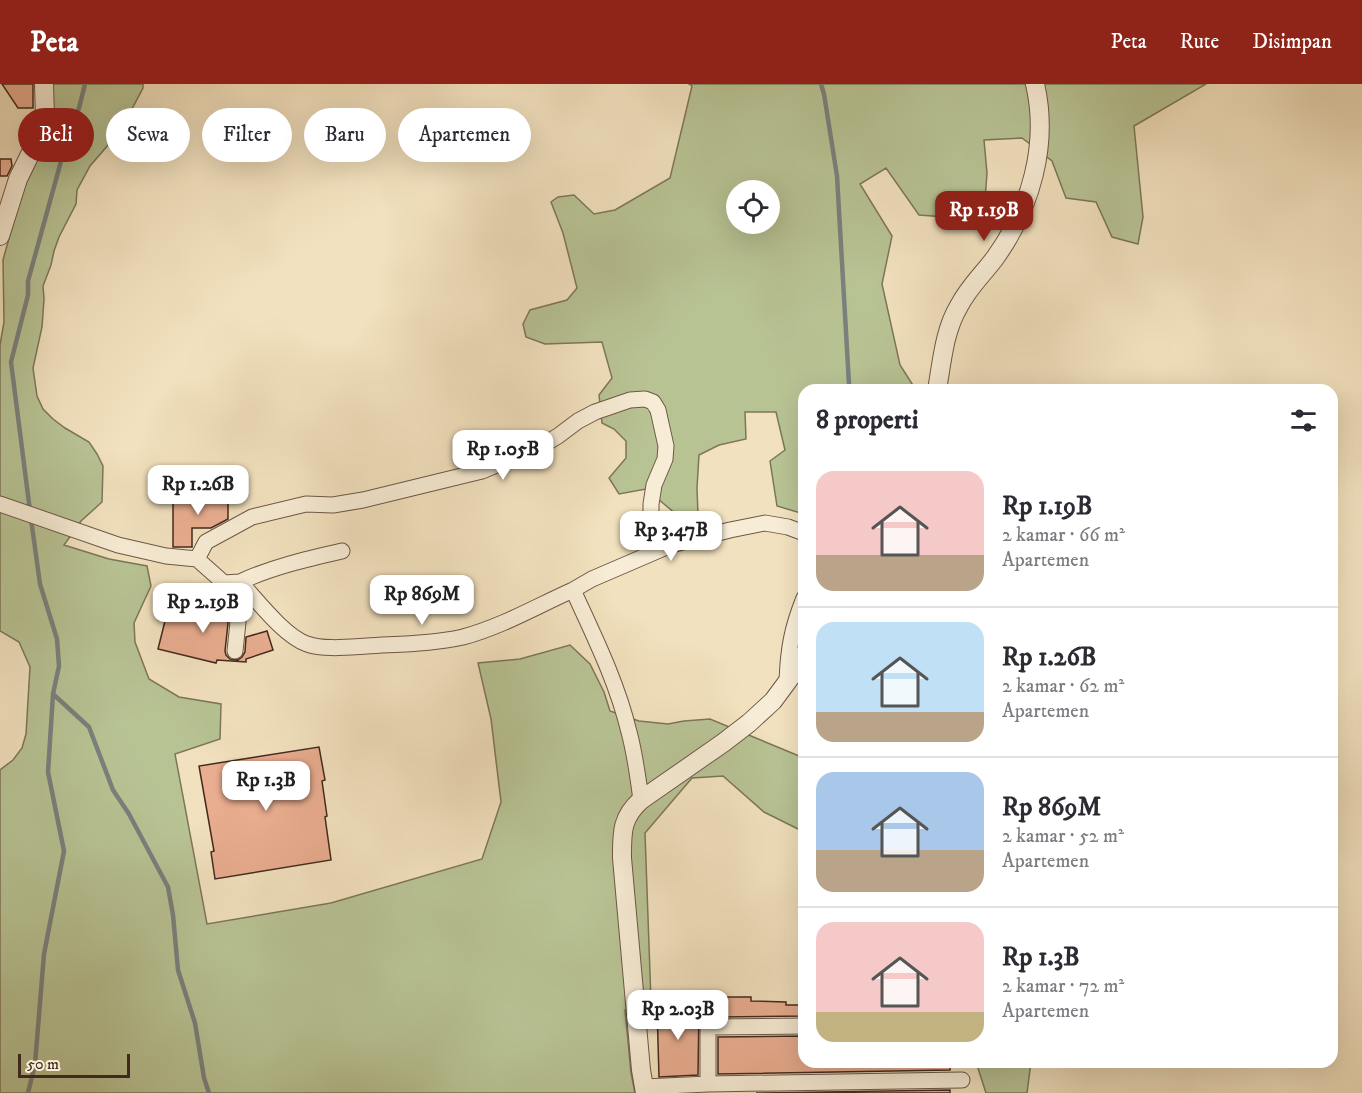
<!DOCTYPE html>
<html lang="id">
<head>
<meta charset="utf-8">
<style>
	:root { --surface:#fff; --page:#f7f7f7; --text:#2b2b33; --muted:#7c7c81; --line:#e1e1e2; --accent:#8f2418 }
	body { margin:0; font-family:"IM FELL DW Pica",serif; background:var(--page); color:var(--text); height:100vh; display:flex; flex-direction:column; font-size:22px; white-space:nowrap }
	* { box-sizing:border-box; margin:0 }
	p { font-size:20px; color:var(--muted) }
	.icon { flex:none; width:33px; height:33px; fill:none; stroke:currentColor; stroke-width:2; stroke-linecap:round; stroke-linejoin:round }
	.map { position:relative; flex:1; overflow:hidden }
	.side { position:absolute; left:798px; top:300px; width:540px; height:684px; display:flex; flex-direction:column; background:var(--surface); border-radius:18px; box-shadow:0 6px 24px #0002 }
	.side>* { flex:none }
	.banner { position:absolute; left:18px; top:24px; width:570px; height:54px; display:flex; gap:12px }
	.fabs { position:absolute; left:726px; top:96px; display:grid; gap:12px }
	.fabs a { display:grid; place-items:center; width:54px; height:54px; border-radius:50%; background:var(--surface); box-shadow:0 6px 24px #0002; font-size:30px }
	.scale { position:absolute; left:18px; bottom:15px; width:112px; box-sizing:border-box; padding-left:6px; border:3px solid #42291e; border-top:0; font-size:16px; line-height:21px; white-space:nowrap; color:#42291e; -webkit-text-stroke:4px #f7ecd5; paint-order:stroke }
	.price { position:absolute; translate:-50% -51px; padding:0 14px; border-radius:12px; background:#fff; color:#222; font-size:20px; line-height:39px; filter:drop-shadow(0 2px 3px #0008) }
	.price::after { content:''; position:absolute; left:50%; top:36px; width:18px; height:14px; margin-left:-9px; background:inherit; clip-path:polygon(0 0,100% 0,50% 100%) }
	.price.on { background:var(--accent); color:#fff }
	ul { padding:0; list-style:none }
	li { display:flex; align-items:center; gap:18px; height:150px; padding:0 18px }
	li+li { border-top:2px solid var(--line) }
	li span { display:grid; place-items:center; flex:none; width:168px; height:120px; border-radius:18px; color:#555 }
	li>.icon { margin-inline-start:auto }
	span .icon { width:72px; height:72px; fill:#fffc; stroke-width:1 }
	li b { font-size:26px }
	h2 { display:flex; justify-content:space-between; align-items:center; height:72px; padding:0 18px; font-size:26px }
	.pill { padding:0 21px; border-radius:27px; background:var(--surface); box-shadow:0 6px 24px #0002; font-size:21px; line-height:54px }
	.pill.on { background:var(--accent); color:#fff }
	header { display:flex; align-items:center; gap:36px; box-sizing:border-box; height:84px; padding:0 30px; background:var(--accent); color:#fff }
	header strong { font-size:28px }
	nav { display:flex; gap:33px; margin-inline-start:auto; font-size:21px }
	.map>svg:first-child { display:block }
	.green { fill:#b8c394; stroke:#7d7659; stroke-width:1.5; fill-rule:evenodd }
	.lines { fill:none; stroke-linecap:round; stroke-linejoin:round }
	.stream { stroke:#7a817d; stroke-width:4.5 }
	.building { fill:#e9ad90; stroke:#42291e; stroke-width:1.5 }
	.minor-casing { stroke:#6e5746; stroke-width:17 }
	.tertiary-casing { stroke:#6e5746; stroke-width:20 }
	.minor { stroke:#f7ecd5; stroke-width:15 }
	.tertiary { stroke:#f7ecd5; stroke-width:18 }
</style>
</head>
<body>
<header>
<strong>Peta</strong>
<nav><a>Peta</a><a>Rute</a><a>Disimpan</a></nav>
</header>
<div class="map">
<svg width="1362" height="1009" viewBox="0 0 1362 1009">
	<rect width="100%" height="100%" fill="#f2e1be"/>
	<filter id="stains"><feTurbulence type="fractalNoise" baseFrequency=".00333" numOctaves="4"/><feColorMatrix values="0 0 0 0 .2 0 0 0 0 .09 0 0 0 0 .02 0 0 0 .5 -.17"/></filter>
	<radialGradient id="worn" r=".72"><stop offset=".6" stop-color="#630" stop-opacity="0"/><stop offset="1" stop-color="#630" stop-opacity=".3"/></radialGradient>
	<path class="green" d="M 41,0 L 143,0 L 143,4 L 126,36 L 109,60 L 90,82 L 77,106 L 76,120 L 59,153 L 54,167 L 51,181 L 43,202 L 44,215 L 42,243 L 33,284 L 37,312 L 43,325 L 53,335 L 65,344 L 89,358 L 97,370 L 103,382 L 102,418 L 81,437 L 64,461 L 109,475 L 147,482 L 151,502 L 134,539 L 135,558 L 149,595 L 179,613 L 221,620 L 220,655 L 175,670 L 207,840 L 331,819 L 482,775 L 501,718 L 491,635 L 478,579 L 520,575 L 570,561 L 590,580 L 604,608 L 610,627 L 639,637 L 668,640 L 684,637 L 710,635 L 804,674 L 804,748 L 764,728 L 723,692 L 692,694 L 645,749 L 651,917 L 625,926 L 631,989 L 635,1009 L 0,1009 L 0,686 L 13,676 L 22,664 L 26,650 L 30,583 L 19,558 L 0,547 L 0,261 L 4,238 L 3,176 L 17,125 L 23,80 L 25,40 L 40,28 Z
		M 689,0 L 1206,0 L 1134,42 L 1143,133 L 1138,160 L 1112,153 L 1096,118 L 1066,114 L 1052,77 L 1022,54 L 984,56 L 987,89 L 985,116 L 959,134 L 919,131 L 886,84 L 860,100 L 892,152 L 882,200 L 900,281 L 916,306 L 804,306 L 804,430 L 777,422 L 770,377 L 785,366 L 776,328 L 745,328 L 746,355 L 719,361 L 699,371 L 697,404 L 698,431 L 676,430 L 646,405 L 619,410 L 609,394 L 626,374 L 626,357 L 614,345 L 602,339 L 599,311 L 612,294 L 602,258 L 545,260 L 526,253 L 523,240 L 530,226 L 567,216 L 577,204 L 563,149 L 551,118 L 558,113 L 574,111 L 594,130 L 615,126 L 670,94 L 692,2 ZM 736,106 L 770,106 L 770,140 L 736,140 Z
		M 976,978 L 1031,978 L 1027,1009 L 986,1009 Z"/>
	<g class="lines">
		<path class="stream" d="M 821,0 L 824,10 L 837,92 L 849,300
			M 30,427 L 11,278 L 28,211 L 28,197 L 68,52 L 79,24 L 85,0
			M 53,610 L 89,643 L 113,706 L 129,730 L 168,803 L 173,831 L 178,886 L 195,939 L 204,994 L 209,1009
			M 28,1009 L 35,980 L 44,870 L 64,767 L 48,688 L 53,610 L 59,582 L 57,555 L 40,500 L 31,435"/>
	</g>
	<path class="building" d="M 2,0 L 33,0 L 33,24 L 18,24 Z
		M 0,75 L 11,75 L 12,82 L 7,92 L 0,92 Z
		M 206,407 L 228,407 L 228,435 L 211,444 L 192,444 L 192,463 L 173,463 L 173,414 L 206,415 Z
		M 162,518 L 223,526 L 228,539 L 225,567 L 226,571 L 230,575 L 238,576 L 242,573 L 245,568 L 246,553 L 267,547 L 273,566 L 246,575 L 246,578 L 217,576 L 216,579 L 158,565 L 165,537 L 159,536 Z
		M 319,663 L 325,696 L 322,697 L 327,732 L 325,733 L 331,776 L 215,795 L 211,768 L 214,767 L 199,682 Z
		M 713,913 L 751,913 L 751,917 L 786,918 L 786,921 L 804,921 L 804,932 L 718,933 L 718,925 L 713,918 Z
		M 699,922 L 698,991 L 659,993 L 657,923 Z
		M 804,952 L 804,978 L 950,978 L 950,986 L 718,990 L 718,953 Z
		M 950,1006 L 950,1009 L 756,1009 Z"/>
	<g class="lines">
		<defs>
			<path id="minor" d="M 0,420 L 118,461 L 166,472 L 197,475 L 224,499 L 240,498 C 257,516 284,552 307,560 C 323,566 350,563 367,562 C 399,560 432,560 463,553 C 501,543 537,522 573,506 C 594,552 617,598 629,648 C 635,670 638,693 641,716
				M 197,475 L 206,458 L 252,433 L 306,420 L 333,421 L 363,416 L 482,387 L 538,364 L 558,352 L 578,337 L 595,328 L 630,316 L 645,315 L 653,318 L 658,326 L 666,362 L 665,375 L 654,401 L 651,420 L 651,435 L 656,449 L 671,461
				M 240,498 C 272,483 307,475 342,467
				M 224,499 L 238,538 L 235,567
				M 573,506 L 592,495 L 671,461 L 730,446 L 765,439 L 788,443 L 804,449
				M 787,598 C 788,565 792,544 804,514
				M 708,926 L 708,1000
				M 708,943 L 804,942
				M 644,1003 L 708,1000 L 962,996"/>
			<path id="tertiary" d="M 0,152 L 18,95 L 37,56 L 45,33 L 44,0
				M 937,306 C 942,278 944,247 959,222 C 968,204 983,190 995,174 C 1031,124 1049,60 1035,0
				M 645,1009 L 641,986 L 622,774 C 622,749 621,734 641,716 L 723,659 L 749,639 L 773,617 L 793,590 L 804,570"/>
		</defs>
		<use href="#minor" class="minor-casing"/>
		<use href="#tertiary" class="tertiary-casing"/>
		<use href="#minor" class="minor"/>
		<use href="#tertiary" class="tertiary"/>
	</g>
	<rect width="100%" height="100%" filter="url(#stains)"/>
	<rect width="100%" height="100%" fill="url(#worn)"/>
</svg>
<div class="fabs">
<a><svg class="icon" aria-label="locate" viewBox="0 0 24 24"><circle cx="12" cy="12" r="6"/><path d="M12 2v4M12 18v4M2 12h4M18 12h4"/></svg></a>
</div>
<div class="scale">50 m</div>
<b class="price on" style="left:984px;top:158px">Rp 1.19B</b>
<b class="price" style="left:503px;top:397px">Rp 1.05B</b>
<b class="price" style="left:198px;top:432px">Rp 1.26B</b>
<b class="price" style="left:671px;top:478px">Rp 3.47B</b>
<b class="price" style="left:422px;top:542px">Rp 869M</b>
<b class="price" style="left:203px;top:550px">Rp 2.19B</b>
<b class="price" style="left:266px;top:728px">Rp 1.3B</b>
<b class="price" style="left:678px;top:957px">Rp 2.03B</b>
<div class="banner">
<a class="pill on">Beli</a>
<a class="pill">Sewa</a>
<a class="pill">Filter</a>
<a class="pill">Baru</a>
<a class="pill">Apartemen</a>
</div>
<section class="side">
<h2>8 properti<svg class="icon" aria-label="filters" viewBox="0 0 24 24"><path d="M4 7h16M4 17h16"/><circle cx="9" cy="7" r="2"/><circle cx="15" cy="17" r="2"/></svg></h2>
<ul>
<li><span style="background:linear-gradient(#f6c9c9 70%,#b9a48a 0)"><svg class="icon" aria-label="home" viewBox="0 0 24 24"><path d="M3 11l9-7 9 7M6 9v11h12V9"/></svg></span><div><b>Rp 1.19B</b><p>2 kamar · 66 m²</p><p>Apartemen</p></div></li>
<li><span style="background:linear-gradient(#bfe0f5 75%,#b9a48a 0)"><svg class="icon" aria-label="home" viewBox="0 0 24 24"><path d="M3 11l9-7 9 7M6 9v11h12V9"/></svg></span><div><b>Rp 1.26B</b><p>2 kamar · 62 m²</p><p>Apartemen</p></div></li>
<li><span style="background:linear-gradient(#a9c7e8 65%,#b9a48a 0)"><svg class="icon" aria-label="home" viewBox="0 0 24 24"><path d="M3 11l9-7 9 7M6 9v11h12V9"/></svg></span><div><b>Rp 869M</b><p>2 kamar · 52 m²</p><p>Apartemen</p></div></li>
<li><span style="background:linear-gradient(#f6c9c9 75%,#c2b280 0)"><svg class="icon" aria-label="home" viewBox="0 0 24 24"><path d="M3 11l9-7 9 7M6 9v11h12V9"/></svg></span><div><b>Rp 1.3B</b><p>2 kamar · 72 m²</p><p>Apartemen</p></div></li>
</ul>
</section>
</div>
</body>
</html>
